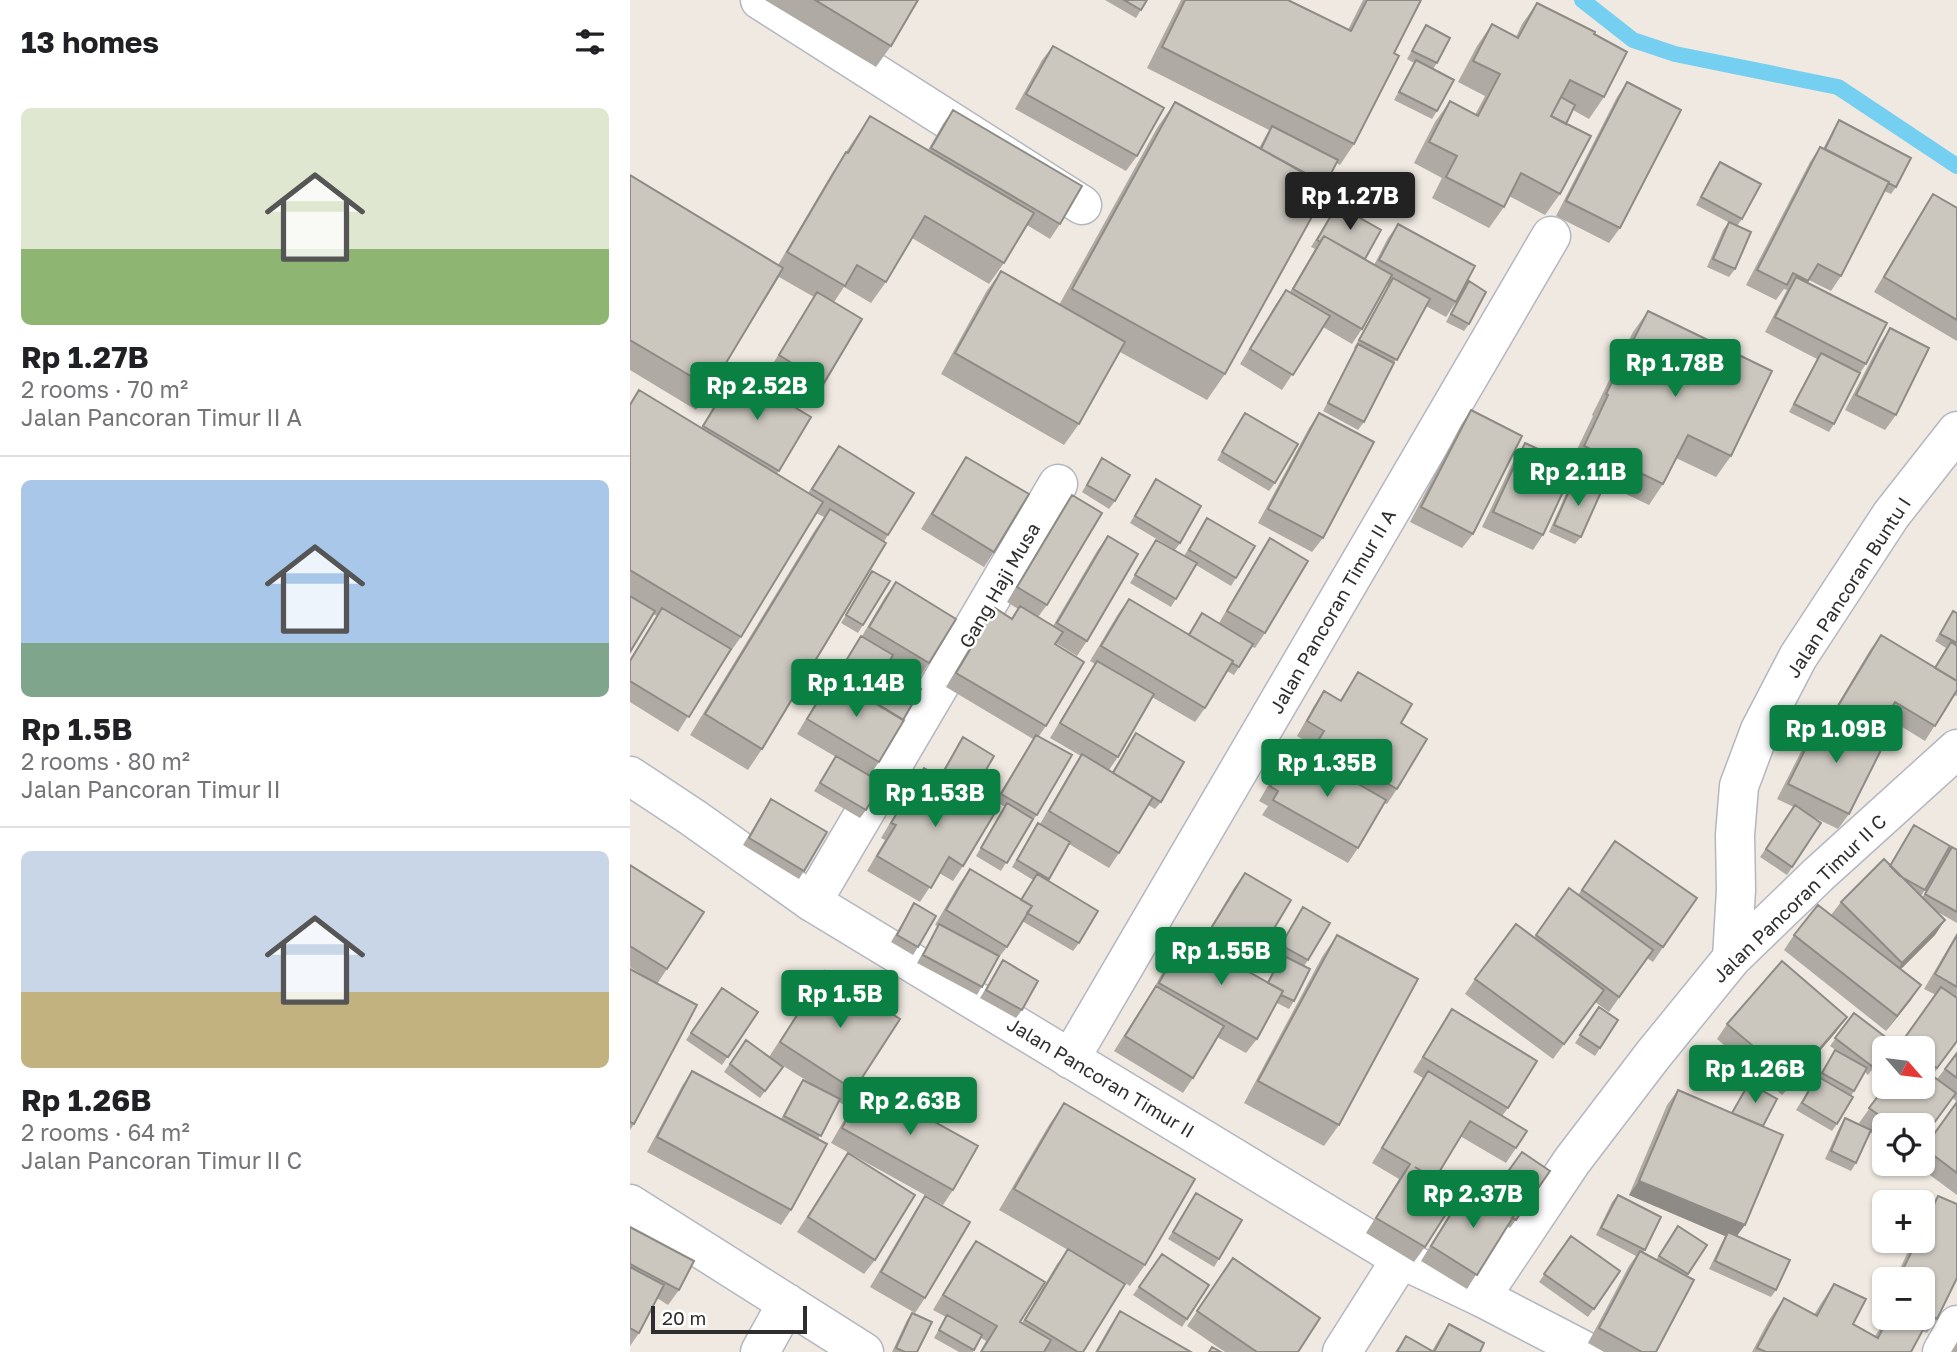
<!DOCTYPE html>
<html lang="en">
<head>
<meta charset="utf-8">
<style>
	:root { --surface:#fff; --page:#f2f2f2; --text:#202124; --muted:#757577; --line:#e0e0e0; --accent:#0b8043 }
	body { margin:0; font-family:"Golos Text",sans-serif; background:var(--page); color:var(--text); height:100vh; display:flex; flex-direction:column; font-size:26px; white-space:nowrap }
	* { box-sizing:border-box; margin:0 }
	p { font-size:23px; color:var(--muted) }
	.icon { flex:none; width:38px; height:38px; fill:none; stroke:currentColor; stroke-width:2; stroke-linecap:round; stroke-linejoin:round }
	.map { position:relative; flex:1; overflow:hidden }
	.details { display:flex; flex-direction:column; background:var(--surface); width:630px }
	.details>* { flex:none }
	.needle { width:46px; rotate:118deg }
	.buttons { position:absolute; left:1242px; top:1036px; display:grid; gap:14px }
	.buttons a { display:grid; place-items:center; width:63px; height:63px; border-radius:10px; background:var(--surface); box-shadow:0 2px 5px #0004; font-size:35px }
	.scale { position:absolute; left:21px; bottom:18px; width:156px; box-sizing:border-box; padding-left:7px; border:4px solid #2e2e2e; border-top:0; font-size:19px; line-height:24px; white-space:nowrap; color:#2e2e2e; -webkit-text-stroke:5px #fff; paint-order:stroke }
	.price { position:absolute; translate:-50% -60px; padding:0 16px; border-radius:7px; background:var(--accent); color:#fff; font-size:23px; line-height:46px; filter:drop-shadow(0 2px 4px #0008) }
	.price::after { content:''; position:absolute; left:50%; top:42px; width:21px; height:16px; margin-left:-10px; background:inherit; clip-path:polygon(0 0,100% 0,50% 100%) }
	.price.on { background:#222; color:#fff }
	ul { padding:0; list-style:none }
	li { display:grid; align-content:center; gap:14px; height:371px; padding:0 21px }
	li+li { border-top:2px solid var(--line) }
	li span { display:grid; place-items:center; height:217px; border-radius:10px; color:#555 }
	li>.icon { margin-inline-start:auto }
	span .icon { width:126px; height:126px; fill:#fffc; stroke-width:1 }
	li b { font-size:30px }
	h2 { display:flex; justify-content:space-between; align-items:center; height:84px; padding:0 21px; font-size:30px }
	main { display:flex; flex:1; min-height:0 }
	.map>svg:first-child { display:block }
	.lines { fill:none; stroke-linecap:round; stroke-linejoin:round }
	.stream { stroke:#75cff0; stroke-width:16 }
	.minor-casing { stroke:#b4b7c1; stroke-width:41 }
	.tertiary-casing { stroke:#b4b7c1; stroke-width:41 }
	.minor { stroke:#fff; stroke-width:38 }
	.tertiary { stroke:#fff; stroke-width:38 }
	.wall { fill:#afaba4 }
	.shaded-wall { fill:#8e8b86 }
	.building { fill:#cbc7bf; stroke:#8e8b86; stroke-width:2 }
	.labels { text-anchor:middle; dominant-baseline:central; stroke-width:5; stroke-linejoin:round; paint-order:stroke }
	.street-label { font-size:19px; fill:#2e2e2e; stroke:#fff }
</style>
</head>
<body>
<main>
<section class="details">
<h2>13 homes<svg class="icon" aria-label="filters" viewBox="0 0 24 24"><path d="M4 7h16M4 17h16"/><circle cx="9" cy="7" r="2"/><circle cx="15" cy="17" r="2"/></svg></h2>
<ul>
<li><span style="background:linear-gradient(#dfe7d0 65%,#8fb573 0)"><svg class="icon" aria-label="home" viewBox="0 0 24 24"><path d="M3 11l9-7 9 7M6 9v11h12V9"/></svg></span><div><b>Rp 1.27B</b><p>2 rooms · 70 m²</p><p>Jalan Pancoran Timur II A</p></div></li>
<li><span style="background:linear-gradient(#a9c7e8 75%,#7fa58c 0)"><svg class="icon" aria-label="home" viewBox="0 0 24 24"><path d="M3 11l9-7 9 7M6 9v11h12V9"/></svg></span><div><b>Rp 1.5B</b><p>2 rooms · 80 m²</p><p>Jalan Pancoran Timur II</p></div></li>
<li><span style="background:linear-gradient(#c9d6e8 65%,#c2b280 0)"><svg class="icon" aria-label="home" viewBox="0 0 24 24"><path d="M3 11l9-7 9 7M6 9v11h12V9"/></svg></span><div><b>Rp 1.26B</b><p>2 rooms · 64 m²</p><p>Jalan Pancoran Timur II C</p></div></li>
</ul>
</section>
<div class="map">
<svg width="1327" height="1352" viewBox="0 0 1327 1352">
	<rect width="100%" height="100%" fill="#efe9e1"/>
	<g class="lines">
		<path class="stream" d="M 952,0 L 1003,40 L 1045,54 L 1208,87 L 1327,166"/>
		<defs>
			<path id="minor" d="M 130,0 L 452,205
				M 182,902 L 428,484
				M 1102,958 L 1106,890 L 1105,835 L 1109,786 L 1130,730 L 1168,657 L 1261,515 L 1327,431
				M 440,1059 L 921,236
				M 0,1204 L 234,1352
				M 851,1297 L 942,1161 L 1023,1055 L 1102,958 L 1189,874 L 1327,749
				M 130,1352 L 157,1303
				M 712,1352 L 771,1259
				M 1312,1352 L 1327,1325"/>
			<path id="tertiary" d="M 0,776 L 62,817 L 182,902 L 771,1259 L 851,1297 L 957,1352"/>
		</defs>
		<use href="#minor" class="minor-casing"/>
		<use href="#tertiary" class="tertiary-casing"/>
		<use href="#minor" class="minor"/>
		<use href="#tertiary" class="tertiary"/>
	</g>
	<path class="wall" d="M 135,0 L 288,0 L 261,46 L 246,67 Z
		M 475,0 L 517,0 L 506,18 Z
		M 551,0 L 658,0 L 718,30 L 733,0 L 791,0 L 764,53 L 724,144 L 710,165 L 706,163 L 595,374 L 577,400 L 490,352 L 449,424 L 434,445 L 311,374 L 356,292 L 371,271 L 429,305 L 527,128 L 545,102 L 629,148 L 639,130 L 517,68 Z
		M 907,3 L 964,34 L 974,97 L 959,119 L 943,110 L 936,124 L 930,194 L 915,215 L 879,196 L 874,207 L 859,228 L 802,198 L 812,178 L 784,163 L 805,122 L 820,101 L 845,115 L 855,96 L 828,82 L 847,46 L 862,24 L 886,37 L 892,24 Z
		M 796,25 L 807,63 L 803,69 L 807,111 L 802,119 L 764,100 L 784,63 L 777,59 Z
		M 423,46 L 507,156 L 496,171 L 385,109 L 412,60 Z
		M 997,82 L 990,228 L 979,243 L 926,216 L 987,97 Z
		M 323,110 L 430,224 L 420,239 L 397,225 L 374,263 L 359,284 L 282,238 L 256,282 L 241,303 L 214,287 L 204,302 L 194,383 L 183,398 L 139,370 L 184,297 L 149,277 L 81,388 L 66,410 L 0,370 L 0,175 L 148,265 L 202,173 L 240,116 L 298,150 L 313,124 Z
		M 1209,120 L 1266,187 L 1261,194 L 1254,191 L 1211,276 L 1201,291 L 1179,280 L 1177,282 L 1236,364 L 1230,373 L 1204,424 L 1199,432 L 1159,412 L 1187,359 L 1135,332 L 1157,290 L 1154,289 L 1146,300 L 1116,285 L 1180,162 L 1190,147 L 1193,149 L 1204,128 Z
		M 1090,162 L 1112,219 L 1107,226 L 1105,269 L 1099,277 L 1077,267 L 1093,230 L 1099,222 L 1100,223 L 1066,205 L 1084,170 Z
		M 1303,194 L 1327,208 L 1327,341 L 1244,292 L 1293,209 Z
		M 707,205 L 735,259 L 744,265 L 758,238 L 768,224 L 826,302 L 816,317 L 796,306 L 763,365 L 734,422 L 728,430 L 693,411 L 725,349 L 724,348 L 758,286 L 757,285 L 732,329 L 722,344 L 693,327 L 652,390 L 610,364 L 646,304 L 656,290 L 660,292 L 685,249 L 681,247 Z
		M 839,281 L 839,324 L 834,331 L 816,322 L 833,289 Z
		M 1018,311 L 1101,456 L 1086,477 L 1046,458 L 1033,484 L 1019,505 L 943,469 L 913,535 L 903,550 L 852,527 L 885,458 L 895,443 L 940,464 L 963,416 L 962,415 L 1003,332 Z
		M 1260,328 L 1266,415 L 1255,430 L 1215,410 L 1250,343 Z
		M 106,372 L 181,417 L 147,474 L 178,493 L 209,446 L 258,535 L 132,749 L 118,770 L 60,735 L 185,530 L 194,517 L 186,513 L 111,637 L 96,658 L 95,658 L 48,732 L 0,702 L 0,659 L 27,616 L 23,614 L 0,652 L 0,403 L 9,390 L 71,428 L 96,387 Z
		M 841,410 L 843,534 L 832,548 L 780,522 L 831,425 Z
		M 615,413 L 645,483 L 639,491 L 587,460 Z
		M 689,413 L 693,538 L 682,552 L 628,523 L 679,428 Z
		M 336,457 L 364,552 L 354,567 L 291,529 L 326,472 Z
		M 472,458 L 485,501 L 479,509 L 452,492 Z
		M 526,479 L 550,543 L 545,550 L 500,523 Z
		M 944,480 L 951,537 L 945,544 L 919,532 L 939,487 Z
		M 442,495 L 417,605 L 408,617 L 423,626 L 467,551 L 478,536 L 457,641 L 447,656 L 426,643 L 416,726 L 409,736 L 407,815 L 401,822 L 371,871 L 346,856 L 375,807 L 365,801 L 403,739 L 316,687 L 354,623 L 365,608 L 382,618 L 388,609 L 377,602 L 432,510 Z
		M 577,518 L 606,578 L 601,586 L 566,565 L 541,607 L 500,583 L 526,540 L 554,556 Z
		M 640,538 L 635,633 L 625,648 L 622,647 L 604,675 L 597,671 L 575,708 L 565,722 L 522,697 L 488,757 L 479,770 L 482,772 L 506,733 L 531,802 L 525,809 L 518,805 L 489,853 L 479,868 L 439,844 L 418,880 L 449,943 L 443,951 L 392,921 L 377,947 L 366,961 L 347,995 L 287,963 L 308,926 L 305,925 L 329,884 L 340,869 L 391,900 L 403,880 L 382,867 L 403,831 L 408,823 L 410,824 L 442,769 L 451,756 L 420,738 L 457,676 L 465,664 L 460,661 L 488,614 L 499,599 L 559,634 L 572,613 L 589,623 L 630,553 Z
		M 242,571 L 233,625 L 228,633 L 211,623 Z
		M 266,582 L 299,663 L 289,678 L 259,660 L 237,698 L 243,701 L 262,671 L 249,762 L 239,776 L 236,810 L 230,818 L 184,791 L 206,757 L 167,734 L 192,692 L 203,677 L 205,678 L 226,643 L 231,636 L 232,636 L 255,597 Z
		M 1323,611 L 1327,613 L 1327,696 L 1324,695 L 1295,741 L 1256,717 L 1241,740 L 1219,814 L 1208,829 L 1177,814 L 1191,823 L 1157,875 L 1130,857 L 1164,807 L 1147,799 L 1182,730 L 1192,716 L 1199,719 L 1240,650 L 1251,635 L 1305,667 L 1316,648 L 1305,641 Z
		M 728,672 L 771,723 L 767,789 L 757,804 L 754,803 L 728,848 L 718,863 L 632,815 L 638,806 L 629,801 L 643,777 L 653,762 L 660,766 L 671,751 L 678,756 L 684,746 L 667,736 L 684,706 L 694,691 L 710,700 Z
		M 333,737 L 341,796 L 333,866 L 323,881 L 309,873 L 290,902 L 237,871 L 255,840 L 251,838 L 284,783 L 294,768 L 309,777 Z
		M 141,799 L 174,871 L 169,879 L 113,845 Z
		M 1284,825 L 1295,890 L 1291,896 L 1292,898 L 1322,847 L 1327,850 L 1327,923 L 1306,911 L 1315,920 L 1305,935 L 1271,969 L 1281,1000 L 1256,1031 L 1154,950 L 1164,935 L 1201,915 L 1211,902 L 1260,865 Z
		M 985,841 L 1067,898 L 1023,962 L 1017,958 L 979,1012 L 965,1002 L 923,1059 L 835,994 L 845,979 L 904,938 L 939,888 L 948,895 Z
		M 0,865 L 37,969 L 27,984 L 4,1124 L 0,1130 L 0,969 L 19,979 L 0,967 Z
		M 615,873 L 661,900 L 618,972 L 637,982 L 652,956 L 646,952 L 673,907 L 678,960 L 674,966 L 664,1001 L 659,1009 L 647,1003 L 627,1039 L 616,1053 L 587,1037 L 563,1078 L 553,1093 L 484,1051 L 524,988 L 544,951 L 555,936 L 570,945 L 604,888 Z
		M 284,903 L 288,947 L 283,955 L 261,942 Z
		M 1327,933 L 1327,1041 L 1302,1076 L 1307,1079 L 1327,1053 L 1327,1102 L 1323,1098 L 1293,1125 L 1255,1125 L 1255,1142 L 1240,1132 L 1226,1163 L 1221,1171 L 1195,1159 L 1210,1126 L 1215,1118 L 1233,1126 L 1229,1123 L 1255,1087 L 1293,1087 L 1293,1048 L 1267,1048 L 1306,995 L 1294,989 Z
		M 707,935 L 709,1125 L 694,1146 L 614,1103 L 692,957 Z
		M 373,960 L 392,1010 L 386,1018 L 350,998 Z
		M 195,971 L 224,1090 L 214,1105 L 209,1102 L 188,1139 L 161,1210 L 151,1225 L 17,1152 L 52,1086 L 62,1071 L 151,1119 L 168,1087 L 173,1080 L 182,1084 L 139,1057 Z
		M 92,988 L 128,1012 L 92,1065 L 56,1040 Z
		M 969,1007 L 988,1020 L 965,1056 L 945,1043 Z
		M 822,1009 L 878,1108 L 872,1116 L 886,1148 L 876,1163 L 830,1136 L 804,1180 L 795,1247 L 784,1262 L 736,1233 L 769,1179 L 742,1163 L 793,1078 L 783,1072 Z
		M 1224,1013 L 1255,1053 L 1238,1075 L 1235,1072 L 1221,1096 L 1207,1124 L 1202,1131 L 1166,1110 L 1182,1084 L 1187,1076 L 1188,1077 L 1205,1050 L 1210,1053 L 1200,1046 Z
		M 1097,1024 L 1206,1032 L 1152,1095 L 1087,1039 Z
		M 116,1040 L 153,1067 L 130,1098 L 94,1072 Z
		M 1119,1083 L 1133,1126 L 1107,1236 L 1146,1290 L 1141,1297 L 1079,1269 L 1095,1236 L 999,1195 L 1037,1105 L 1048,1090 L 1101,1113 Z
		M 236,1084 L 323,1190 L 313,1205 L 201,1143 L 226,1099 Z
		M 1327,1102 L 1327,1195 L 1285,1164 L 1293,1164 L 1293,1149 Z
		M 434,1103 L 515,1265 L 500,1286 L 478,1273 L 453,1352 L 350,1352 L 356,1341 L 351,1338 L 343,1352 L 329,1352 L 304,1338 L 316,1317 L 303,1310 L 335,1256 L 346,1241 L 390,1322 L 392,1323 L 427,1264 L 438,1250 L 369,1210 L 419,1125 Z
		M 218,1153 L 245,1260 L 234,1274 L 167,1232 Z
		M 920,1171 L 880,1228 L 877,1226 L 837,1289 L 791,1261 L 828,1200 L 839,1185 L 859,1198 Z
		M 566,1193 L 589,1259 L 584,1267 L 538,1239 Z
		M 988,1195 L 1015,1250 L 1013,1253 L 1026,1260 L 1048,1226 L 1077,1245 L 1057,1276 L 1026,1352 L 974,1352 L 958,1343 L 999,1266 L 1006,1256 L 966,1235 L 982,1202 Z
		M 295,1196 L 295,1298 L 285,1313 L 240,1287 L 285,1211 Z
		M 1308,1196 L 1307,1319 L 1297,1333 L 1292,1331 L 1281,1352 L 1122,1352 L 1139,1320 L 1154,1298 L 1184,1315 L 1190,1305 L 1204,1284 L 1223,1324 L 1245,1336 L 1257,1318 L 1293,1318 L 1293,1279 L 1265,1279 L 1283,1241 L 1293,1241 L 1293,1220 L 1298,1211 Z
		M 0,1227 L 49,1290 L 38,1305 L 27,1298 L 9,1333 L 0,1346 Z
		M 941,1236 L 990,1271 L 958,1317 L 909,1282 Z
		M 532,1254 L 579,1285 L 552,1327 L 503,1295 Z
		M 603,1258 L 668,1352 L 595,1352 L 557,1326 Z
		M 1255,1300 L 1255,1314 L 1249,1311 Z
		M 490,1311 L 561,1352 L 465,1352 L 480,1326 Z
		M 282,1313 L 287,1352 L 262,1352 L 277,1320 Z
		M 819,1324 L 850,1352 L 765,1352 L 776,1336 L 802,1351 L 809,1339 Z
		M 1327,1342 L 1327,1352 L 1321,1352 Z"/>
	<path class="shaded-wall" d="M 1315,920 L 1305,935 L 1262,978 L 1272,963 Z
		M 1291,985 L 1281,1000 L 1256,1031 L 1267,1016 Z
		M 1217,1017 L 1206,1032 L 1152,1095 L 1163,1080 Z
		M 1009,1181 L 1115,1225 L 1104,1240 L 1098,1232 L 1095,1236 L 999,1195 Z"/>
	<path class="building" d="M 185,0 L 288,0 L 261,46 Z
		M 494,0 L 517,0 L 511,10 Z
		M 555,0 L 658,0 L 721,31 L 737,0 L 791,0 L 764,53 L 769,56 L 724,144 L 532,47 Z
		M 907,3 L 965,32 L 964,34 L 997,52 L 974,97 L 940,80 L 921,116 L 961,136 L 930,194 L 891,173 L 874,207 L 816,177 L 827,156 L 799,142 L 820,101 L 848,116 L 870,74 L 843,61 L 862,24 L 888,38 Z
		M 796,25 L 820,38 L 807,63 L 782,51 Z
		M 423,46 L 534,108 L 507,156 L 396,94 Z
		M 786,60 L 824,80 L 807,111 L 769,92 Z
		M 997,82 L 1051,110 L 990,228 L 936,201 Z
		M 931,97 L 945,105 L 936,124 L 921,116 Z
		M 545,102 L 699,186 L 595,374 L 442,289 Z
		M 323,110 L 452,186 L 430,224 L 301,148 Z
		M 240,116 L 404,213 L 374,263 L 295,216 L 256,282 L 227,265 L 215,286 L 157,252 L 216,152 L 218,153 Z
		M 1209,120 L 1281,158 L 1266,187 L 1259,183 L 1259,182 L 1195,149 Z
		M 642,126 L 708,160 L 695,185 L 631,149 Z
		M 1190,147 L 1259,182 L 1211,276 L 1188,264 L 1178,281 L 1163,273 L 1157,285 L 1127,270 Z
		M 1090,162 L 1131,184 L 1112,219 L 1071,197 Z
		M 0,175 L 153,268 L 81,388 L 0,340 Z
		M 1303,194 L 1327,208 L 1327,320 L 1254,277 Z
		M 707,205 L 751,230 L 735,259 L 694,236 L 690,242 L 687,240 Z
		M 1099,222 L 1121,232 L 1105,269 L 1083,259 Z
		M 768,224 L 845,266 L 826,302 L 749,260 Z
		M 694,236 L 762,275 L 732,329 L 663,289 Z
		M 371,271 L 495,342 L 449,424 L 325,353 Z
		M 1166,277 L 1257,323 L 1236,364 L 1145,317 Z
		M 763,278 L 800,299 L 767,360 L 729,340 Z
		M 839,281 L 856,292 L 839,324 L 821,314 Z
		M 656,290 L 700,316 L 663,375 L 620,349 Z
		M 187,292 L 232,319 L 194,383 L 149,355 Z
		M 1018,311 L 1142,371 L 1101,456 L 1058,435 L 1033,484 L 954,446 L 978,395 L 976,394 Z
		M 1260,328 L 1299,348 L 1266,415 L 1226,395 Z
		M 728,344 L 764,363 L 734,422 L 698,403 Z
		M 1191,353 L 1230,373 L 1204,424 L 1164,404 Z
		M 106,372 L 181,417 L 149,471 L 73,426 Z
		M 9,390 L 193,502 L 111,637 L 0,570 L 0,405 Z
		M 841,410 L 892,436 L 843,534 L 791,507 Z
		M 615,413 L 668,444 L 645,483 L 592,452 Z
		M 689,413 L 744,442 L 693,538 L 638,509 Z
		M 895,443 L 945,466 L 913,535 L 863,512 Z
		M 209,446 L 284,493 L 258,535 L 182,489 Z
		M 336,457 L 399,494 L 364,552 L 302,514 Z
		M 472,458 L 500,475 L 485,501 L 457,485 Z
		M 526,479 L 571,506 L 550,543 L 505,516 Z
		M 944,480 L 971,492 L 951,537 L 924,525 Z
		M 442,495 L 472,513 L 417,605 L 387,587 Z
		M 200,509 L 256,543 L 132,749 L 75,714 Z
		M 577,518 L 625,546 L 606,578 L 559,550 Z
		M 478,536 L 508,554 L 457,641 L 427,623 Z
		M 640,538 L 678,561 L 635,633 L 597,611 Z
		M 526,540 L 567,563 L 546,599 L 505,575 Z
		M 242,571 L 260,581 L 233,625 L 216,615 Z
		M 266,582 L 326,619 L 299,663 L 239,627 Z
		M 0,596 L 25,611 L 0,652 Z
		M 499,599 L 603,661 L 575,708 L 471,646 Z
		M 390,606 L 433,632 L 425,644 L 454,662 L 416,726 L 326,673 L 365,608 L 382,619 Z
		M 32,608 L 101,649 L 59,717 L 0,681 L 0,661 Z
		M 1323,611 L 1327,613 L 1327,643 L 1310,634 Z
		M 572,613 L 623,644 L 609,667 L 602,663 L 603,661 L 559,635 Z
		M 1251,635 L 1327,681 L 1327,690 L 1305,726 L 1265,702 L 1245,735 L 1205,711 Z
		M 231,636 L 263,655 L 237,698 L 205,679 Z
		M 1321,642 L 1327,646 L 1327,681 L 1305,668 Z
		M 467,661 L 524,694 L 488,757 L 430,723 Z
		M 262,671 L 291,689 L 273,720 L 243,702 Z
		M 728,672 L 782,704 L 771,723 L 797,739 L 767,789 L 741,774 L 737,781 L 683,749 L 694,731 L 677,721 L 694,691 L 711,701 Z
		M 203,677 L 274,720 L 249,762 L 177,719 Z
		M 1192,716 L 1253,746 L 1219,814 L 1158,784 Z
		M 506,733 L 554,762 L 531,802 L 483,773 Z
		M 406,735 L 442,755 L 407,815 L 371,794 Z
		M 333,737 L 364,756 L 341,796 L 310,778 Z
		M 671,751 L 756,800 L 728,848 L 643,800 L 648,791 L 640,786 L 653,762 L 662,767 Z
		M 452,754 L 523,797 L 489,853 L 419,811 Z
		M 206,756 L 252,783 L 236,810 L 190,783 Z
		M 294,768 L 366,811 L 333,866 L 319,857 L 301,888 L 247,856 L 266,825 L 261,823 Z
		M 141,799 L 197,832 L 174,871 L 119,838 Z
		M 377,803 L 403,819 L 377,863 L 351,848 Z
		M 1165,805 L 1191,823 L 1162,867 L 1136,849 Z
		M 408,823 L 440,842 L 419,879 L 387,860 Z
		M 1284,825 L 1320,846 L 1295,890 L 1270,876 L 1260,866 Z
		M 985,841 L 1067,898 L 1033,947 L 952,890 Z
		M 1322,847 L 1327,850 L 1327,912 L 1295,894 Z
		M 1254,859 L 1315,920 L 1272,963 L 1211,902 Z
		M 0,865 L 74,912 L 37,969 L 0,946 Z
		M 340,869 L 402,906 L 377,947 L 316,910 Z
		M 615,873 L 661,900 L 621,967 L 574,940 Z
		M 407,874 L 468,911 L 449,943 L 397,913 L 402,906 L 391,900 Z
		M 939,888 L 1023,950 L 989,997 L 906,935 Z
		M 284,903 L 306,916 L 288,947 L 267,935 Z
		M 1188,905 L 1291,985 L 1267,1016 L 1164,935 Z
		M 673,907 L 700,923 L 678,960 L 651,945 Z
		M 309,924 L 369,956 L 352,987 L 293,955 Z
		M 886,924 L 974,990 L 934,1044 L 845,979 Z
		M 707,935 L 788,979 L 709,1125 L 628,1081 Z
		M 1327,935 L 1327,987 L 1305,974 Z
		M 555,936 L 653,991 L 627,1039 L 529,983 Z
		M 652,955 L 680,969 L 664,1001 L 651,995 L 653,991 L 638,983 Z
		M 373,960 L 408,981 L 392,1010 L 356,990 Z
		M 1152,961 L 1217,1017 L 1163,1080 L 1097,1024 Z
		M 0,969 L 67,1005 L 4,1124 L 0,1122 Z
		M 195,971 L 270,1019 L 224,1090 L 150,1042 Z
		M 526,986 L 594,1026 L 563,1078 L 495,1036 Z
		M 1311,987 L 1327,998 L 1327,1041 L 1307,1068 L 1293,1059 L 1293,1048 L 1279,1048 L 1271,1043 Z
		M 92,988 L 128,1012 L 98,1057 L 61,1033 Z
		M 969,1007 L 988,1020 L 970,1048 L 950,1035 Z
		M 822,1009 L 907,1061 L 878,1108 L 793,1057 Z
		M 1224,1013 L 1262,1042 L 1258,1048 L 1255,1048 L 1255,1052 L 1243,1067 L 1205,1038 Z
		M 116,1040 L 153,1067 L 135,1091 L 100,1064 Z
		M 1205,1050 L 1237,1068 L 1224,1091 L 1192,1073 Z
		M 1327,1053 L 1327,1078 L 1315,1069 Z
		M 1293,1069 L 1326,1093 L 1293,1138 L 1293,1125 L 1263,1125 L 1239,1108 L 1255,1087 L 1293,1087 Z
		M 62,1071 L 197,1144 L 161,1210 L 27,1137 Z
		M 798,1071 L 897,1131 L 886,1148 L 840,1121 L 805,1179 L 785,1167 L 828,1195 L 795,1247 L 746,1218 L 780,1164 L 752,1148 Z
		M 1187,1076 L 1223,1097 L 1207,1124 L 1172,1103 Z
		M 173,1080 L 210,1099 L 191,1136 L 154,1116 Z
		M 1119,1083 L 1147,1099 L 1133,1126 L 1102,1113 Z
		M 236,1084 L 348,1146 L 323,1190 L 212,1128 Z
		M 1048,1090 L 1153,1135 L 1115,1225 L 1009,1181 Z
		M 1327,1102 L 1327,1173 L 1294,1148 Z
		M 434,1103 L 565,1179 L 515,1265 L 384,1189 Z
		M 1215,1118 L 1241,1130 L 1226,1163 L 1201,1151 Z
		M 892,1152 L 920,1171 L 886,1220 L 882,1218 L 885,1214 L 859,1198 Z
		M 218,1153 L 285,1195 L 245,1260 L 178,1217 Z
		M 839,1185 L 885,1214 L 847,1275 L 801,1246 Z
		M 566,1193 L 612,1220 L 589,1259 L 543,1232 Z
		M 988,1195 L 1031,1217 L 1015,1250 L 971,1228 Z
		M 295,1196 L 340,1222 L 295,1298 L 251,1272 Z
		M 1308,1196 L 1327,1204 L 1327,1278 L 1307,1319 L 1293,1312 L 1293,1279 L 1268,1279 L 1287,1241 L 1293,1241 L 1293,1227 Z
		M 1048,1226 L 1077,1245 L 1058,1274 L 1029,1256 Z
		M 0,1227 L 64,1261 L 49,1290 L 0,1264 Z
		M 1098,1232 L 1160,1260 L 1146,1290 L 1085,1261 Z
		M 941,1236 L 990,1271 L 964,1309 L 914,1274 Z
		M 346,1241 L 415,1282 L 390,1322 L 421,1340 L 414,1352 L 351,1352 L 367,1326 L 313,1295 Z
		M 438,1249 L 495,1284 L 453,1352 L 448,1352 L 395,1320 Z
		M 1010,1251 L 1064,1280 L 1026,1352 L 1012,1352 L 969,1328 Z
		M 532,1254 L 579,1285 L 557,1319 L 509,1287 Z
		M 603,1258 L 690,1318 L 668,1352 L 627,1352 L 567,1311 Z
		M 0,1267 L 34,1285 L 9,1333 L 0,1328 Z
		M 1204,1284 L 1236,1299 L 1223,1324 L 1248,1338 L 1258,1318 L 1280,1318 L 1295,1326 L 1281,1352 L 1136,1352 L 1127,1348 L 1154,1298 L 1187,1316 Z
		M 490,1311 L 561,1352 L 467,1352 Z
		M 282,1313 L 302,1322 L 287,1352 L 275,1352 L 266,1348 Z
		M 317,1315 L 352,1335 L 344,1350 L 309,1330 Z
		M 819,1324 L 854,1343 L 850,1352 L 767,1352 L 776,1336 L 804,1352 Z
		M 582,1347 L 591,1352 L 579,1352 Z"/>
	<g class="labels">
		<g class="street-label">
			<text transform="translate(369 585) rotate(-60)">Gang Haji Musa</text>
			<text transform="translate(1218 587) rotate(-57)">Jalan Pancoran Buntu I</text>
			<text transform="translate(702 611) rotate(-60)">Jalan Pancoran Timur II A</text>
			<text transform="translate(1169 898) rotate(-44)">Jalan Pancoran Timur II C</text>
			<text transform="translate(471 1077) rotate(31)">Jalan Pancoran Timur II</text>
		</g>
	</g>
</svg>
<div class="buttons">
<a><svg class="needle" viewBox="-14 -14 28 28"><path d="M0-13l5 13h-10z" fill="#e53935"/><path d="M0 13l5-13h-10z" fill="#757577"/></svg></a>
<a><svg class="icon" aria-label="locate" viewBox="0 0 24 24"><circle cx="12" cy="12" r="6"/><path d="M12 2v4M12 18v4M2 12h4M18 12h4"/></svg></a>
<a>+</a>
<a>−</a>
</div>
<div class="scale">20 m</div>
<b class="price on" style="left:720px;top:232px">Rp 1.27B</b>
<b class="price" style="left:1045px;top:399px">Rp 1.78B</b>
<b class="price" style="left:127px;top:422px">Rp 2.52B</b>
<b class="price" style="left:948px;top:508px">Rp 2.11B</b>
<b class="price" style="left:226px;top:719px">Rp 1.14B</b>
<b class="price" style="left:1206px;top:765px">Rp 1.09B</b>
<b class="price" style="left:697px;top:799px">Rp 1.35B</b>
<b class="price" style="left:305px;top:829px">Rp 1.53B</b>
<b class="price" style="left:591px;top:987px">Rp 1.55B</b>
<b class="price" style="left:210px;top:1030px">Rp 1.5B</b>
<b class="price" style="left:1125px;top:1105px">Rp 1.26B</b>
<b class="price" style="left:280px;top:1137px">Rp 2.63B</b>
<b class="price" style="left:843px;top:1230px">Rp 2.37B</b>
</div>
</main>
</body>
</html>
